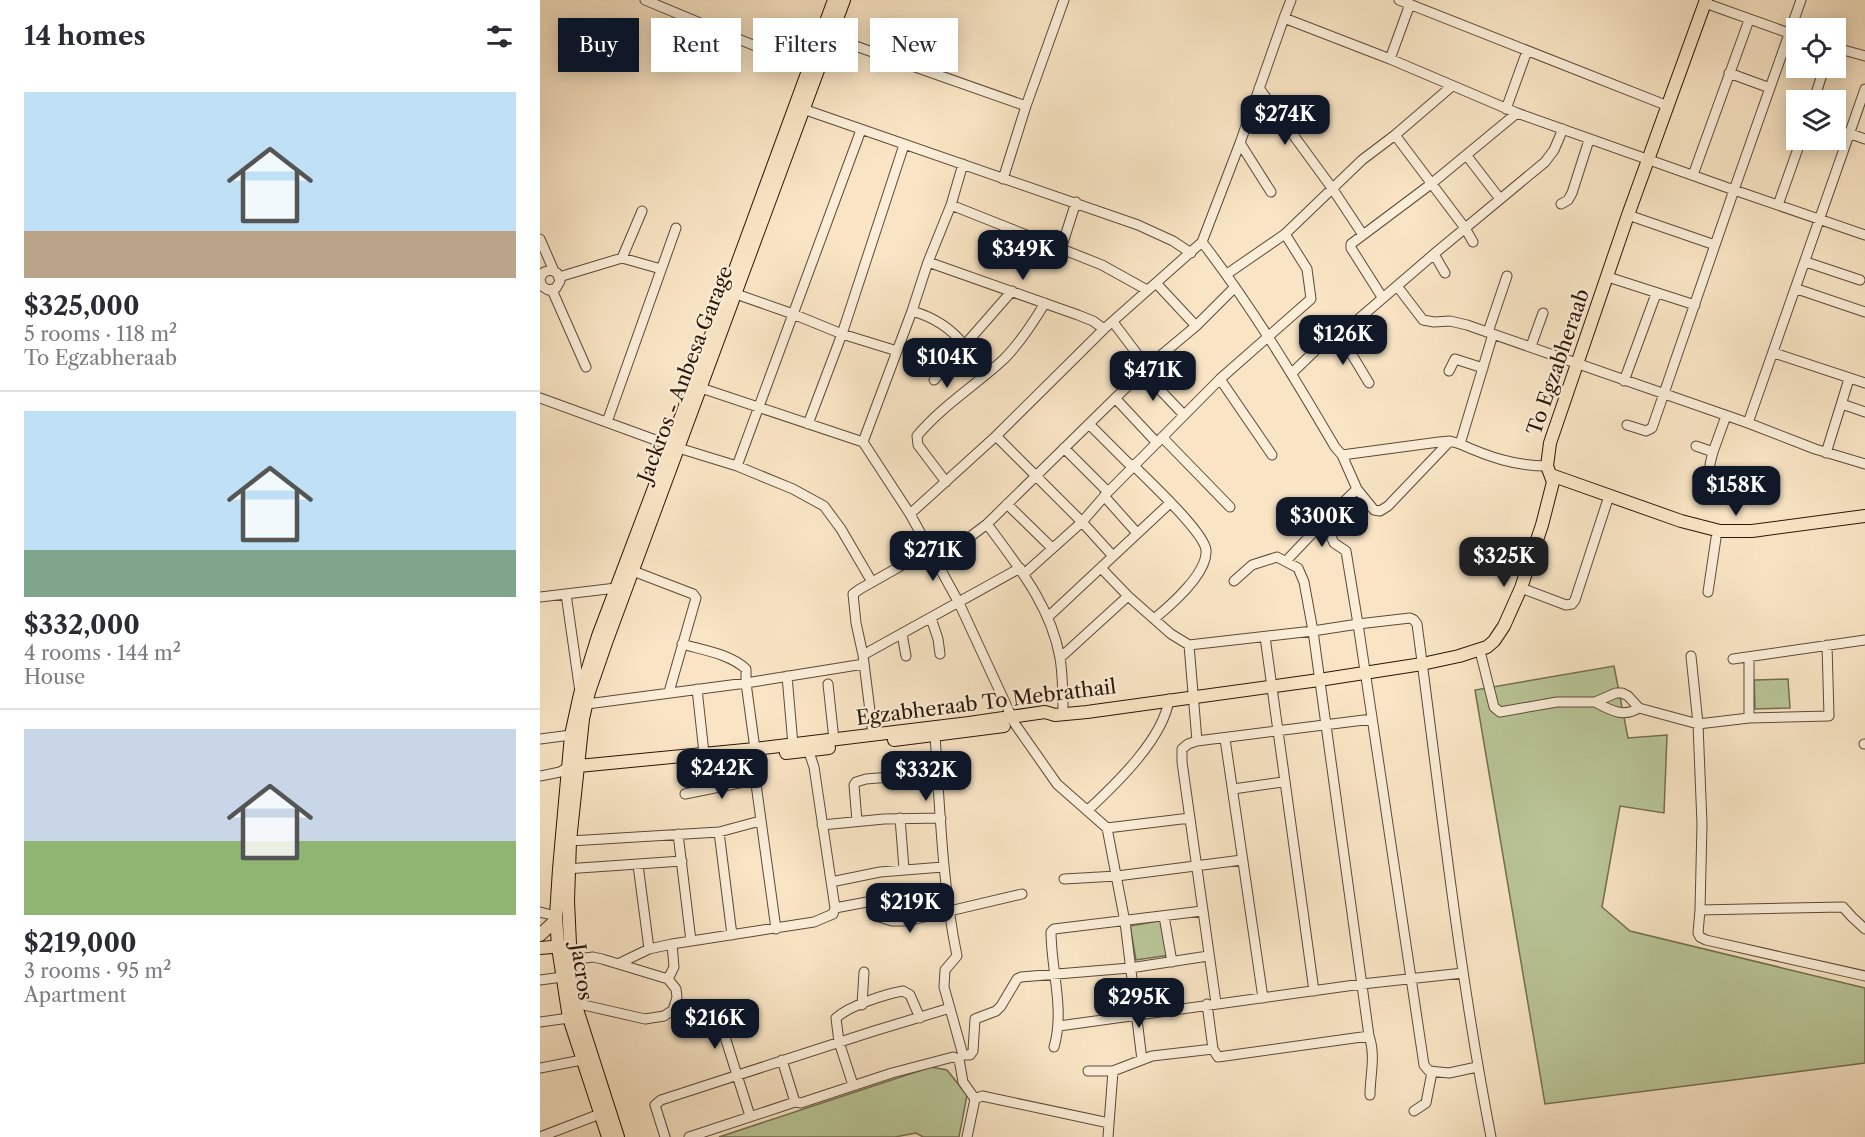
<!DOCTYPE html>
<html lang="en">
<head>
<meta charset="utf-8">
<style>
	:root { --surface:#fff; --page:#f2f2f3; --text:#2b2b33; --muted:#7c7c81; --line:#e1e1e2; --accent:#111827 }
	body { margin:0; font-family:"Libre Caslon Text",serif; background:var(--page); color:var(--text); height:100vh; display:flex; flex-direction:column; font-size:22px; white-space:nowrap }
	* { box-sizing:border-box; margin:0 }
	p { font-size:20px; color:var(--muted) }
	.icon { flex:none; width:33px; height:33px; fill:none; stroke:currentColor; stroke-width:2; stroke-linecap:round; stroke-linejoin:round }
	.map { position:relative; flex:1; overflow:hidden }
	.panel { display:flex; flex-direction:column; background:var(--surface); width:540px }
	.panel>* { flex:none }
	.top-card { position:absolute; left:18px; top:18px; width:570px; height:54px; display:flex; gap:12px }
	.controls { position:absolute; left:1246px; top:18px; display:grid; gap:12px }
	.controls a { display:grid; place-items:center; width:60px; height:60px; border-radius:0px; background:var(--surface); box-shadow:0 3px 15px #0003; font-size:30px }
	.price { position:absolute; translate:-50% -51px; padding:0 14px; border-radius:12px; background:var(--accent); color:#fff; font-size:20px; line-height:39px; filter:drop-shadow(0 2px 3px #0008) }
	.price::after { content:''; position:absolute; left:50%; top:36px; width:18px; height:14px; margin-left:-9px; background:inherit; clip-path:polygon(0 0,100% 0,50% 100%) }
	.price.on { background:#222; color:#fff }
	ul { padding:0; list-style:none }
	li { display:grid; align-content:center; gap:12px; height:318px; padding:0 24px }
	li+li { border-top:2px solid var(--line) }
	li span { display:grid; place-items:center; height:186px; border-radius:0px; color:#555 }
	li>.icon { margin-inline-start:auto }
	span .icon { width:108px; height:108px; fill:#fffc; stroke-width:1 }
	li b { font-size:26px }
	h2 { display:flex; justify-content:space-between; align-items:center; height:72px; padding:0 24px; font-size:26px }
	.tag { padding:0 21px; border-radius:0px; background:var(--surface); box-shadow:0 3px 15px #0003; font-size:21px; line-height:54px }
	.tag.on { background:var(--accent); color:#fff }
	main { display:flex; flex:1; min-height:0 }
	.map>svg:first-child { display:block }
	.green { fill:#b9c698; stroke:#726e4f; stroke-width:1.5 }
	.lines { fill:none; stroke-linecap:round; stroke-linejoin:round }
	.minor-casing { stroke:#5e4936; stroke-width:11 }
	.major-casing { stroke:#2b1506; stroke-width:14 }
	.minor { stroke:#fbeed9; stroke-width:9 }
	.major { stroke:#f9e5c5; stroke-width:12 }
	.labels { text-anchor:middle; dominant-baseline:central; stroke-width:4.5; stroke-linejoin:round; paint-order:stroke }
	.street-label { font-size:20px; fill:#2b1506; stroke:#fbeed9 }
</style>
</head>
<body>
<main>
<section class="panel">
<h2>14 homes<svg class="icon" aria-label="filters" viewBox="0 0 24 24"><path d="M4 7h16M4 17h16"/><circle cx="9" cy="7" r="2"/><circle cx="15" cy="17" r="2"/></svg></h2>
<ul>
<li><span style="background:linear-gradient(#bfe0f5 75%,#b9a48a 0)"><svg class="icon" aria-label="home" viewBox="0 0 24 24"><path d="M3 11l9-7 9 7M6 9v11h12V9"/></svg></span><div><b>$325,000</b><p>5 rooms · 118 m²</p><p>To Egzabheraab</p></div></li>
<li><span style="background:linear-gradient(#bfe0f5 75%,#7fa58c 0)"><svg class="icon" aria-label="home" viewBox="0 0 24 24"><path d="M3 11l9-7 9 7M6 9v11h12V9"/></svg></span><div><b>$332,000</b><p>4 rooms · 144 m²</p><p>House</p></div></li>
<li><span style="background:linear-gradient(#c9d6e8 60%,#8fb573 0)"><svg class="icon" aria-label="home" viewBox="0 0 24 24"><path d="M3 11l9-7 9 7M6 9v11h12V9"/></svg></span><div><b>$219,000</b><p>3 rooms · 95 m²</p><p>Apartment</p></div></li>
</ul>
</section>
<div class="map">
<svg width="1325" height="1137" viewBox="0 0 1325 1137">
	<rect width="100%" height="100%" fill="#f9e5c5"/>
	<filter id="stains"><feTurbulence type="fractalNoise" baseFrequency=".00333" numOctaves="4"/><feColorMatrix values="0 0 0 0 .2 0 0 0 0 .09 0 0 0 0 .02 0 0 0 .5 -.17"/></filter>
	<radialGradient id="worn" r=".72"><stop offset=".6" stop-color="#630" stop-opacity="0"/><stop offset="1" stop-color="#630" stop-opacity=".3"/></radialGradient>
	<path class="green" d="M 1074,666 L 1088,738 L 1127,735 L 1124,813 L 1080,806 L 1062,907 L 1090,931 L 1325,988 L 1325,1063 L 1005,1104 L 935,690 Z
		M 1248,679 L 1250,708 L 1215,709 L 1214,680 Z
		M 624,920 L 630,955 L 596,960 L 590,926 Z
		M 391,1067 L 407,1070 L 427,1095 L 419,1137 L 383,1137 L 376,1133 L 355,1137 L 179,1137 Z"/>
	<g class="lines">
		<defs>
			<path id="minor" d="M 105,0 L 268,68
				M 859,0 L 1128,106
				M 1261,0 L 1194,190 L 1325,235
				M 1165,3 L 1257,36
				M 744,18 L 751,0
				M 287,36 L 486,106
				M 1296,48 L 1325,56
				M 850,59 L 870,4
				M 1189,73 L 1230,88
				M 719,88 L 792,188 L 823,235 L 891,184 L 977,113
				M 1274,100 L 1284,68
				M 263,109 L 598,225 L 633,241 L 651,253
				M 966,109 L 987,51
				M 1308,133 L 1325,139
				M 855,135 L 925,228 L 933,242
				M 700,143 L 731,192
				M 927,156 L 960,199
				M 1153,175 L 1209,20
				M 463,179 L 486,106 L 524,0
				M 1021,204 L 1028,200 L 1032,193 L 1049,140
				M 411,205 L 562,265 L 607,290
				M 1238,205 L 1261,140
				M 1088,215 L 1175,245
				M 823,235 L 811,244 L 811,248 L 842,297
				M 0,239 L 14,271
				M 662,242 C 712,307 754,377 795,447 L 802,455 L 899,442 L 910,441 L 920,444
				M 521,249 L 536,202
				M 894,254 L 905,273
				M 82,258 L 102,211
				M 388,262 L 538,315 L 553,321 L 564,329
				M 1266,262 L 1320,280
				M 687,274 L 745,234 L 822,160 L 855,135 L 912,86
				M 19,277 L 82,258 L 121,269
				M 1068,277 L 1155,305
				M 0,278 L 4,272 L 11,270 L 17,273 L 20,281 L 16,288 L 8,290 L 2,286 L 0,280
				M 616,283 L 656,326
				M 857,286 L 883,320 L 894,322 L 910,321 L 927,325 L 1208,423 L 1325,89
				M 1257,289 L 1325,312
				M 12,290 L 46,367
				M 196,294 L 253,314 L 302,334 L 357,351
				M 372,311 C 393,317 411,328 424,345
				M 573,322 L 607,367
				M 948,332 L 967,276
				M 953,334 L 920,444 C 949,457 975,466 1007,466
				M 800,335 L 829,383
				M 991,346 L 1003,313
				M 1234,353 L 1325,383
				M 909,371 L 915,359 L 943,368
				M 603,372 L 643,414
				M 752,373 L 782,344 L 800,335 L 894,254 L 1005,162 L 1014,150 L 1023,129
				M 394,380 L 472,291
				M 1084,381 L 1116,294
				M 161,388 L 323,442 L 370,514 L 419,603 L 475,724 L 517,784 L 567,828 L 585,922 L 602,1060
				M 0,398 L 132,446 L 197,466 L 253,489 L 284,506 L 301,529 L 332,582
				M 576,399 L 617,443
				M 1302,404 L 1325,412
				M 67,422 L 136,228
				M 1208,423 L 1275,449 L 1325,464
				M 268,424 L 302,334 L 364,145
				M 549,424 L 588,463 L 594,466 C 609,481 664,532 666,550 C 668,573 630,606 614,619
				M 456,436 L 542,522 L 572,555
				M 622,437 L 690,507
				M 323,442 L 372,311 L 388,262 L 411,205 L 423,164
				M 1156,446 L 1173,452 L 1186,416
				M 524,448 L 568,492
				M 1286,453 L 1309,379
				M 732,455 L 680,379 L 771,299 L 767,269 L 745,234
				M 802,455 L 817,489 L 834,510 L 840,511 L 848,506 L 910,441
				M 1170,464 L 1173,452
				M 197,466 L 321,130
				M 406,482 L 378,445 L 377,436 C 402,406 436,385 464,359 C 481,342 493,323 505,303
				M 817,489 L 787,518 L 788,529 L 794,543 L 806,551 L 818,624 L 870,618 L 874,620 L 877,624 C 900,795 918,967 951,1137
				M 564,496 L 597,533
				M 467,504 L 512,548
				M 370,514 L 456,436 L 564,329 L 662,242 L 700,143 L 744,18 L 850,59 L 977,113 L 1194,190 L 1112,428 L 1106,431 L 1087,425
				M 447,524 C 477,565 511,606 520,658 C 523,676 523,696 523,714
				M 746,561 L 787,518
				M 397,562 L 447,524 L 607,367 L 656,326 L 695,287
				M 561,568 L 588,596 L 631,634 L 649,645 L 773,631 L 764,582 L 758,568 L 737,557 L 712,565 L 694,581
				M 93,571 L 153,594 L 156,598 L 129,692
				M 484,574 L 542,522 L 568,492 L 680,379
				M 981,588 L 1026,605 L 1032,604 L 1035,600 L 1069,496
				M 1168,592 L 1176,538
				M 26,594 L 40,692
				M 0,597 L 76,588
				M 508,617 L 630,503
				M 391,618 L 398,639 L 400,654
				M 362,634 L 366,656
				M 725,637 L 774,991
				M 142,644 C 163,650 190,654 206,669 L 206,683 L 215,749
				M 649,645 L 657,741
				M 1287,645 L 1289,716 L 1209,718 L 1158,724 L 1162,824 L 1160,910 L 1158,933 L 1160,937 L 1166,940 L 1325,976
				M 940,651 L 954,707 L 960,712 L 1017,702 L 1055,702 L 1076,693 L 1082,693 L 1088,696 L 1099,708 L 1158,724 L 1151,656
				M 323,655 L 480,568
				M 1209,657 L 1209,718
				M 520,658 L 588,596
				M 1193,659 L 1325,640
				M 247,676 L 253,745
				M 288,684 L 294,740
				M 157,689 L 164,753
				M 1055,702 C 1070,710 1083,718 1099,708
				M 47,704 L 206,683 L 324,664
				M 333,735 L 323,655 L 316,623 L 313,594 L 320,589 L 389,550
				M 395,735 C 400,809 402,883 417,956 L 405,970 L 404,987 L 423,1055 L 430,1055 L 433,1051 L 435,1019 L 456,1011 L 461,1006 L 477,979 L 481,977 L 590,968 L 668,956
				M 0,739 L 31,735
				M 685,739 L 723,998
				M 1324,744 L 1325,744
				M 212,755 L 236,929
				M 0,776 L 20,772 L 28,767
				M 693,789 L 743,782
				M 145,794 L 214,780
				M 548,810 C 576,784 624,738 629,699
				M 360,818 L 364,869
				M 317,821 L 314,785 L 316,782 L 326,779 L 398,773
				M 282,825 L 344,819 L 401,818
				M 567,828 L 650,818
				M 179,832 L 192,935
				M 138,834 L 151,941
				M 30,841 L 179,832 L 220,821
				M 98,865 L 109,949
				M 25,869 L 142,861
				M 524,879 L 577,876 L 702,860
				M 291,882 L 340,872 L 403,867
				M 295,908 L 327,902 L 332,906 L 333,915 L 352,921 L 367,921 L 482,894
				M 1160,910 L 1303,907 L 1312,917 L 1325,929
				M 0,912 L 16,916
				M 624,916 L 632,962
				M 30,960 L 53,957 L 62,959 L 128,979 L 136,989 L 137,997 L 133,1010 L 124,1016 L 105,1019 L 35,1003
				M 80,963 L 109,949 L 132,944 L 274,922 L 293,914 L 295,908 L 274,767 L 267,746
				M 128,979 L 134,967 L 132,944
				M 0,980 L 22,977
				M 676,1003 L 642,762 L 642,749 L 648,744 L 657,741 L 832,719
				M 667,1004 L 673,1049 L 678,1057 L 829,1036 L 773,631 L 818,624 L 884,1065 L 889,1071 L 909,1073 L 937,1067
				M 322,1005 L 324,972
				M 179,1018 L 210,1116
				M 0,1022 L 29,1018
				M 519,1026 L 822,984 L 923,973
				M 829,1036 C 836,1056 830,1075 830,1095
				M 514,1047 C 525,1009 511,970 511,932 L 514,929 L 662,911
				M 242,1060 L 255,1102
				M 0,1068 L 42,1060
				M 548,1071 L 573,1071 L 612,1056 L 673,1049
				M 313,1085 L 299,1042 L 296,1018 C 309,1006 345,994 363,991 L 370,995 L 380,1018
				M 435,1099 L 442,1096 L 569,1123
				M 874,1111 L 886,1103 L 892,1072
				M 0,1137 L 60,1114
				M 125,1137 L 115,1105 L 121,1100 L 334,1031 L 410,1008
				M 149,1137 L 255,1102 L 261,1103 L 352,1073 L 413,1057 L 419,1059 L 423,1082 L 435,1099
				M 427,1137 L 435,1099
				M 568,1137 L 573,1071"/>
			<path id="major" d="M 1011,475 L 1141,521 L 1180,531 L 1212,531 L 1325,516
				M 354,740 L 464,726
				M 246,753 L 289,748
				M 28,767 L 215,749 L 429,723 L 505,712 L 515,715 L 547,712 L 779,680 L 882,664 L 919,656 L 947,647 L 954,641 L 964,626 L 981,588 L 1002,525 L 1013,482 L 1007,466 L 1010,443 L 1088,215 L 1166,0
				M 0,935 L 16,920
				M 0,948 L 23,946
				M 68,1137 L 29,1018 L 18,947 L 16,916 L 19,869 L 31,735 L 40,694 L 58,636 L 142,414 L 294,0
				M 78,1137 L 35,1003 L 32,987 L 28,901 L 30,841 L 43,719 L 49,692 L 67,640 L 304,0"/>
		</defs>
		<use href="#minor" class="minor-casing"/>
		<use href="#major" class="major-casing"/>
		<use href="#minor" class="minor"/>
		<use href="#major" class="major"/>
	</g>
	<g class="labels">
		<g class="street-label">
			<text transform="translate(1018 362) rotate(-71)">To Egzabheraab</text>
			<text transform="translate(145 374) rotate(-69)">Jackros - Anbesa Garage</text>
			<text transform="translate(446 702) rotate(-7)">Egzabheraab To Mebrathail</text>
			<text transform="translate(42 972) rotate(82)">Jacros</text>
		</g>
	</g>
	<rect width="100%" height="100%" filter="url(#stains)"/>
	<rect width="100%" height="100%" fill="url(#worn)"/>
</svg>
<div class="controls">
<a><svg class="icon" aria-label="locate" viewBox="0 0 24 24"><circle cx="12" cy="12" r="6"/><path d="M12 2v4M12 18v4M2 12h4M18 12h4"/></svg></a>
<a><svg class="icon" aria-label="layers" viewBox="0 0 24 24"><path d="M12 4l9 5-9 5-9-5zM3 14l9 5 9-5"/></svg></a>
</div>
<b class="price" style="left:745px;top:146px">$274K</b>
<b class="price" style="left:483px;top:281px">$349K</b>
<b class="price" style="left:803px;top:366px">$126K</b>
<b class="price" style="left:407px;top:389px">$104K</b>
<b class="price" style="left:613px;top:402px">$471K</b>
<b class="price" style="left:1196px;top:517px">$158K</b>
<b class="price" style="left:782px;top:548px">$300K</b>
<b class="price" style="left:393px;top:582px">$271K</b>
<b class="price on" style="left:964px;top:588px">$325K</b>
<b class="price" style="left:182px;top:800px">$242K</b>
<b class="price" style="left:386px;top:802px">$332K</b>
<b class="price" style="left:370px;top:934px">$219K</b>
<b class="price" style="left:599px;top:1029px">$295K</b>
<b class="price" style="left:175px;top:1050px">$216K</b>
<div class="top-card">
<a class="tag on">Buy</a>
<a class="tag">Rent</a>
<a class="tag">Filters</a>
<a class="tag">New</a>
</div>
</div>
</main>
</body>
</html>
